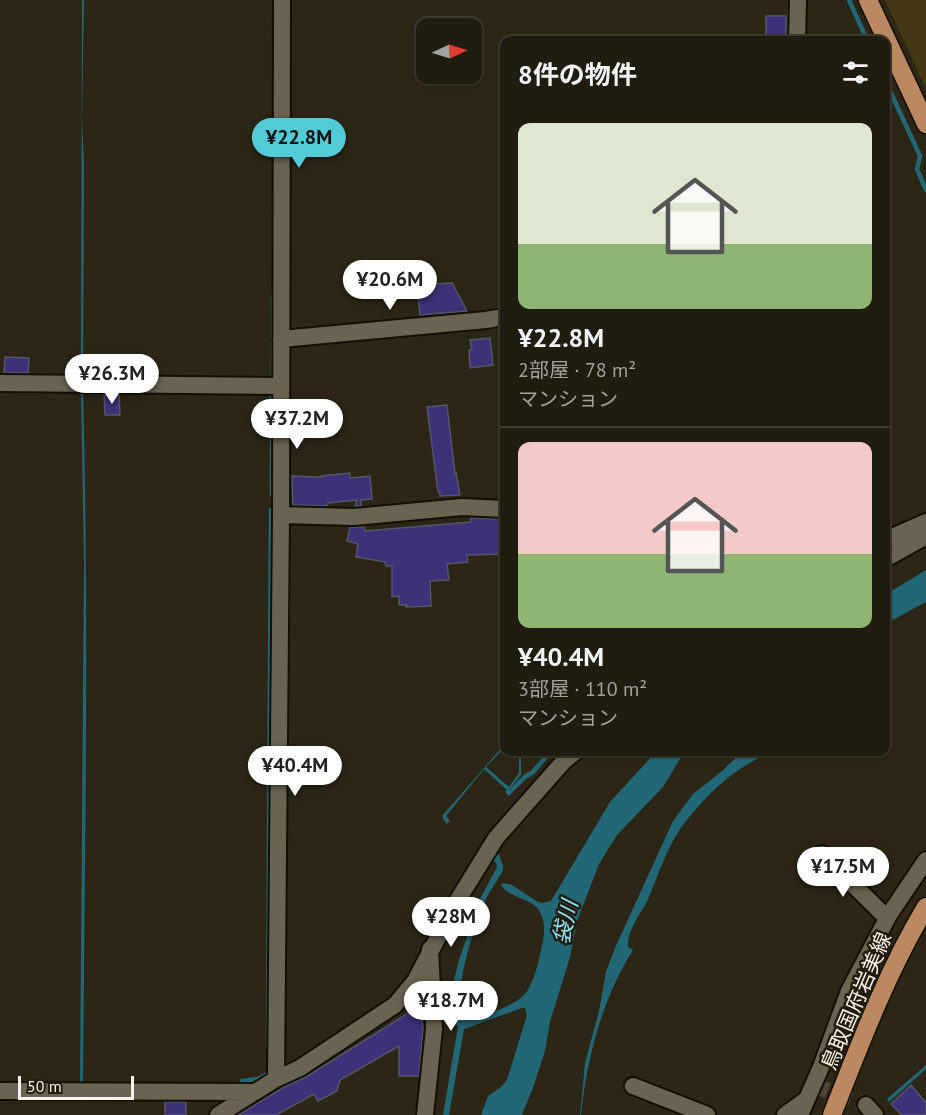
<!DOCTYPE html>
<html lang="ja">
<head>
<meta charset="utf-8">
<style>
	:root { --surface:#211c10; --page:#292519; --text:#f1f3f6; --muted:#a2a19f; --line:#3e3a30; --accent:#52cbd7 }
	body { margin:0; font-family:"PT Sans","Noto Sans JP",sans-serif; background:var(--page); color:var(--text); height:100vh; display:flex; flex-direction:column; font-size:22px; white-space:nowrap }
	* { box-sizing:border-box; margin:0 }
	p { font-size:20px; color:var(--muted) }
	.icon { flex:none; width:33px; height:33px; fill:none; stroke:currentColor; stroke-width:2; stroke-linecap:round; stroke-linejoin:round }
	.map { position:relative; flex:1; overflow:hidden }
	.drawer { position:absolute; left:500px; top:36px; width:390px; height:720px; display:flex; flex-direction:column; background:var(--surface); border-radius:12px; box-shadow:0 2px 4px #0004,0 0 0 2px var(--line) }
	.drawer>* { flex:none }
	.needle { width:39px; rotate:86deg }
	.fabs { position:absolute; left:416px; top:18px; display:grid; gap:12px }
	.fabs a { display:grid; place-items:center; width:66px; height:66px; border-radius:12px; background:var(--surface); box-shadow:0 2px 4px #0004,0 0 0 2px var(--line); font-size:30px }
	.scale { position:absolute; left:18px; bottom:15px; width:116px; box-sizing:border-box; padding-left:6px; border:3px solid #f8f4ea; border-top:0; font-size:16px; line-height:21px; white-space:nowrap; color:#f8f4ea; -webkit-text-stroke:4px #221c0d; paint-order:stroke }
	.price { position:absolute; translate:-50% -51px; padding:0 14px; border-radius:21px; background:#fff; color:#222; font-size:20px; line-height:39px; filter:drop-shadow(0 2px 3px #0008) }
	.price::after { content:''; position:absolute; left:50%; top:36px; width:18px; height:14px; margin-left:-9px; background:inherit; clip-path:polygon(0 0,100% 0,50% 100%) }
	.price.active { background:var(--accent); color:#111 }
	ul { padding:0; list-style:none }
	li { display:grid; align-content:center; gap:12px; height:318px; padding:0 18px }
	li+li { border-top:2px solid var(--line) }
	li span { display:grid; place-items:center; height:186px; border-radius:12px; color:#555 }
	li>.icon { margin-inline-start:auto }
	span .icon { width:108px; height:108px; fill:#fffc; stroke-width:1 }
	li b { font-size:26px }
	h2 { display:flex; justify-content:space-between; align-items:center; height:72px; padding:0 18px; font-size:26px }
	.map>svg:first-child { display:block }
	.green { fill:#443713 }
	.water { fill:#226775 }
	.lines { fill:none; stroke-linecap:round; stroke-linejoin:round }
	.stream { stroke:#226775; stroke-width:4.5 }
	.building { fill:#3d327a; stroke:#556; stroke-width:1.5 }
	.minor-tunnel { stroke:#4b4536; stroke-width:16; stroke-dasharray:16 8; stroke-linecap:butt }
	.minor-casing { stroke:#140f02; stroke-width:20 }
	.major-casing { stroke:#140f02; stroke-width:21 }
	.minor { stroke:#696351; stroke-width:16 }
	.major { stroke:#bb8961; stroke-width:18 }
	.labels { text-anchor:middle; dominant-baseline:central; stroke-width:5; stroke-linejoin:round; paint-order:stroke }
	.street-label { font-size:21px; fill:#f8f4ea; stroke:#221c0d }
	.water-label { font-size:22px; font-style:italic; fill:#8de3f8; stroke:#221c0d }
</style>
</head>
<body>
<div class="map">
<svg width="926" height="1115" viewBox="0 0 926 1115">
	<rect width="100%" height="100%" fill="#2c2616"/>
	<path class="green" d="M 885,0 L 926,0 L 926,89 Z"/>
	<path class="water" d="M 82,0 L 84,0 L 82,120 L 84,162 L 83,378 L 81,377 Z
		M 83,389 C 89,620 85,851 83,1082 L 80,1082 L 84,563 L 81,390 Z
		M 926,570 L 926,602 L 885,624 L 885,595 Z
		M 503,746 L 504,748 L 486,767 L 509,787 L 519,773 L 519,752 L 521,752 L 521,775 L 510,789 L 513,792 L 509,796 L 505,792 L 507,790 L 484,769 L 446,816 L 450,821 L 447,824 L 443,819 L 443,815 Z
		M 656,752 L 684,752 L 663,787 L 617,835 L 599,864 L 577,921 L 570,957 L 550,1022 L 545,1051 L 534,1085 L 522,1115 L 481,1115 L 488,1096 L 501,1087 L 507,1080 L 527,1015 L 525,1008 L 522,1008 L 464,1029 L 449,1115 L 443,1115 L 458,1026 L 450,1023 L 454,980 L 459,960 L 481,897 L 497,867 L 496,863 L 492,859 L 498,853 L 503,865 L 503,870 C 498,880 491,888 486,899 C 470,936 460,976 456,1017 L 458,1020 C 478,1018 518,1007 528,990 C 535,977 538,964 541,950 C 544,938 546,925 541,914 C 534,897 511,900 501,885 L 502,883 L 512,885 L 538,902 L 542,903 L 551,901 L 610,802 Z
		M 742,752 L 775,752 C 739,761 697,803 677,834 C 665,853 658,876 649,897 C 642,913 627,929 628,947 L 633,950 C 602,999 587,1058 581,1115 L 580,1115 L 585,1063 L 599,1011 L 606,972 L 615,948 L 673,821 L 693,794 L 722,771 Z
		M 926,1065 L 926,1069 L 889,1102 L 887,1099 Z"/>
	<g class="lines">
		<path class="stream" d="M 849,0 L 867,40
			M 789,29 L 790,7
			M 885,80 L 920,156 L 917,169 L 926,190
			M 273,375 L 273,296
			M 272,494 L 272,395
			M 513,789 L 525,777 L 533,772 L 550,752
			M 268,1045 L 271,510
			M 242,1081 L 258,1079 L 268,1074"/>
	</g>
	<path class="building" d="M 766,16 L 786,16 L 786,40 L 766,40 Z
		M 430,271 L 431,284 L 452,283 L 467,311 L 420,315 L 417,286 L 406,287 L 405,273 Z
		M 490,338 L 493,365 L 470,368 L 469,350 L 472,350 L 470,340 Z
		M 5,357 L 29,358 L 28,373 L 4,373 Z
		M 104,395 L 119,395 L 120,415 L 105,415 Z
		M 447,405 L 455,474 L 456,473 L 460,495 L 440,496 L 440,492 L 438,492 L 427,407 Z
		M 350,473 L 350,478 L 370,476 L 372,499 L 361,500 L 361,506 L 355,506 L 357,500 L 328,503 L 327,506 L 293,505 L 292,476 L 321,477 L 321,476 Z
		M 471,518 L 499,519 L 503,554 L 467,555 L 468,562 L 447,564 L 449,580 L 430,581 L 431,606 L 406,607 L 406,605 L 399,605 L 399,596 L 392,597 L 392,566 L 386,566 L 385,562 L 356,557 L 358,544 L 347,541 L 350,527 L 364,527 L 365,531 L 471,522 Z
		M 421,1005 L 423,1029 L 419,1076 L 399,1076 L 399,1046 L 340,1080 L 337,1091 L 318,1101 L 314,1094 L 276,1115 L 238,1115 L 286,1086 L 306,1077 Z
		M 911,1085 L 926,1103 L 926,1115 L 902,1115 L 891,1104 Z
		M 165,1102 L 186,1102 L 186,1115 L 165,1115 Z"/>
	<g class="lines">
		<path class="minor-tunnel" d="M 813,1085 L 866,1105"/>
		<defs>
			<path id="minor" d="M 797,40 L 798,0
				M 281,339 L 486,320 L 504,317
				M 0,383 L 280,386
				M 281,515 L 354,517 L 462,507 L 504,509
				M 885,540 L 926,522
				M 885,559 L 926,536
				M 822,854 L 887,918
				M 276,1079 L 281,515 L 282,0
				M 633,1086 L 707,1115
				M 0,1091 L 255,1092
				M 866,1105 L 875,1115
				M 218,1115 L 276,1079 L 300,1068 L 395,1005 L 415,981 L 456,903 L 496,838 L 564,761 L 575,752
				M 425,1115 L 434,1029 L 430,949
				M 785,1115 L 807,1099
				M 800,1115 L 821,1067 L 849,991 L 889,915 L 926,860"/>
			<path id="major" d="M 868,0 L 926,124
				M 832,1115 C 860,1044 887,972 926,907"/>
		</defs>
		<use href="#minor" class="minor-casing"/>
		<use href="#major" class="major-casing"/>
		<use href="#minor" class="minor"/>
		<use href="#major" class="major"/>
	</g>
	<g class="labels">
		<g class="street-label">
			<text transform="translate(856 1001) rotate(-67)">鳥取国府岩美線</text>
		</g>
		<g class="water-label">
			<text transform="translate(565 922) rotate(-77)">袋川</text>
		</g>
	</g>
</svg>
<div class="fabs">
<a><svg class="needle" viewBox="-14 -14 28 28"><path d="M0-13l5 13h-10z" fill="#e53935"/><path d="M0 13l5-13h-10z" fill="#a2a19f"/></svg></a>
</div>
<div class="scale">50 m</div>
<b class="price active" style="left:299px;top:169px">¥22.8M</b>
<b class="price" style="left:390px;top:311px">¥20.6M</b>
<b class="price" style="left:112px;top:405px">¥26.3M</b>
<b class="price" style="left:297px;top:450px">¥37.2M</b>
<b class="price" style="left:295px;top:797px">¥40.4M</b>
<b class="price" style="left:843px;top:898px">¥17.5M</b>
<b class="price" style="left:451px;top:948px">¥28M</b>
<b class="price" style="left:451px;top:1032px">¥18.7M</b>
<section class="drawer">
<h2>8件の物件<svg class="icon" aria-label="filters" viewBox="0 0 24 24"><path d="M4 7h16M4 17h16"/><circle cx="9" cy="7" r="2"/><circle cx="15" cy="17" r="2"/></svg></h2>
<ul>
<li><span style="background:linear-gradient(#dfe7d0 65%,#8fb573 0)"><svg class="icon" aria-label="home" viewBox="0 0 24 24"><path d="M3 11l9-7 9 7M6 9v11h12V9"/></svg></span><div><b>¥22.8M</b><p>2部屋 · 78 m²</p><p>マンション</p></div></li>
<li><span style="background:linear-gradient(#f6c9c9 60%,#8fb573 0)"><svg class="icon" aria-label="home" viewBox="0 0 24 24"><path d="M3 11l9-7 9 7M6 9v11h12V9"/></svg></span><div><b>¥40.4M</b><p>3部屋 · 110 m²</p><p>マンション</p></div></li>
</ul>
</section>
</div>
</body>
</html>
